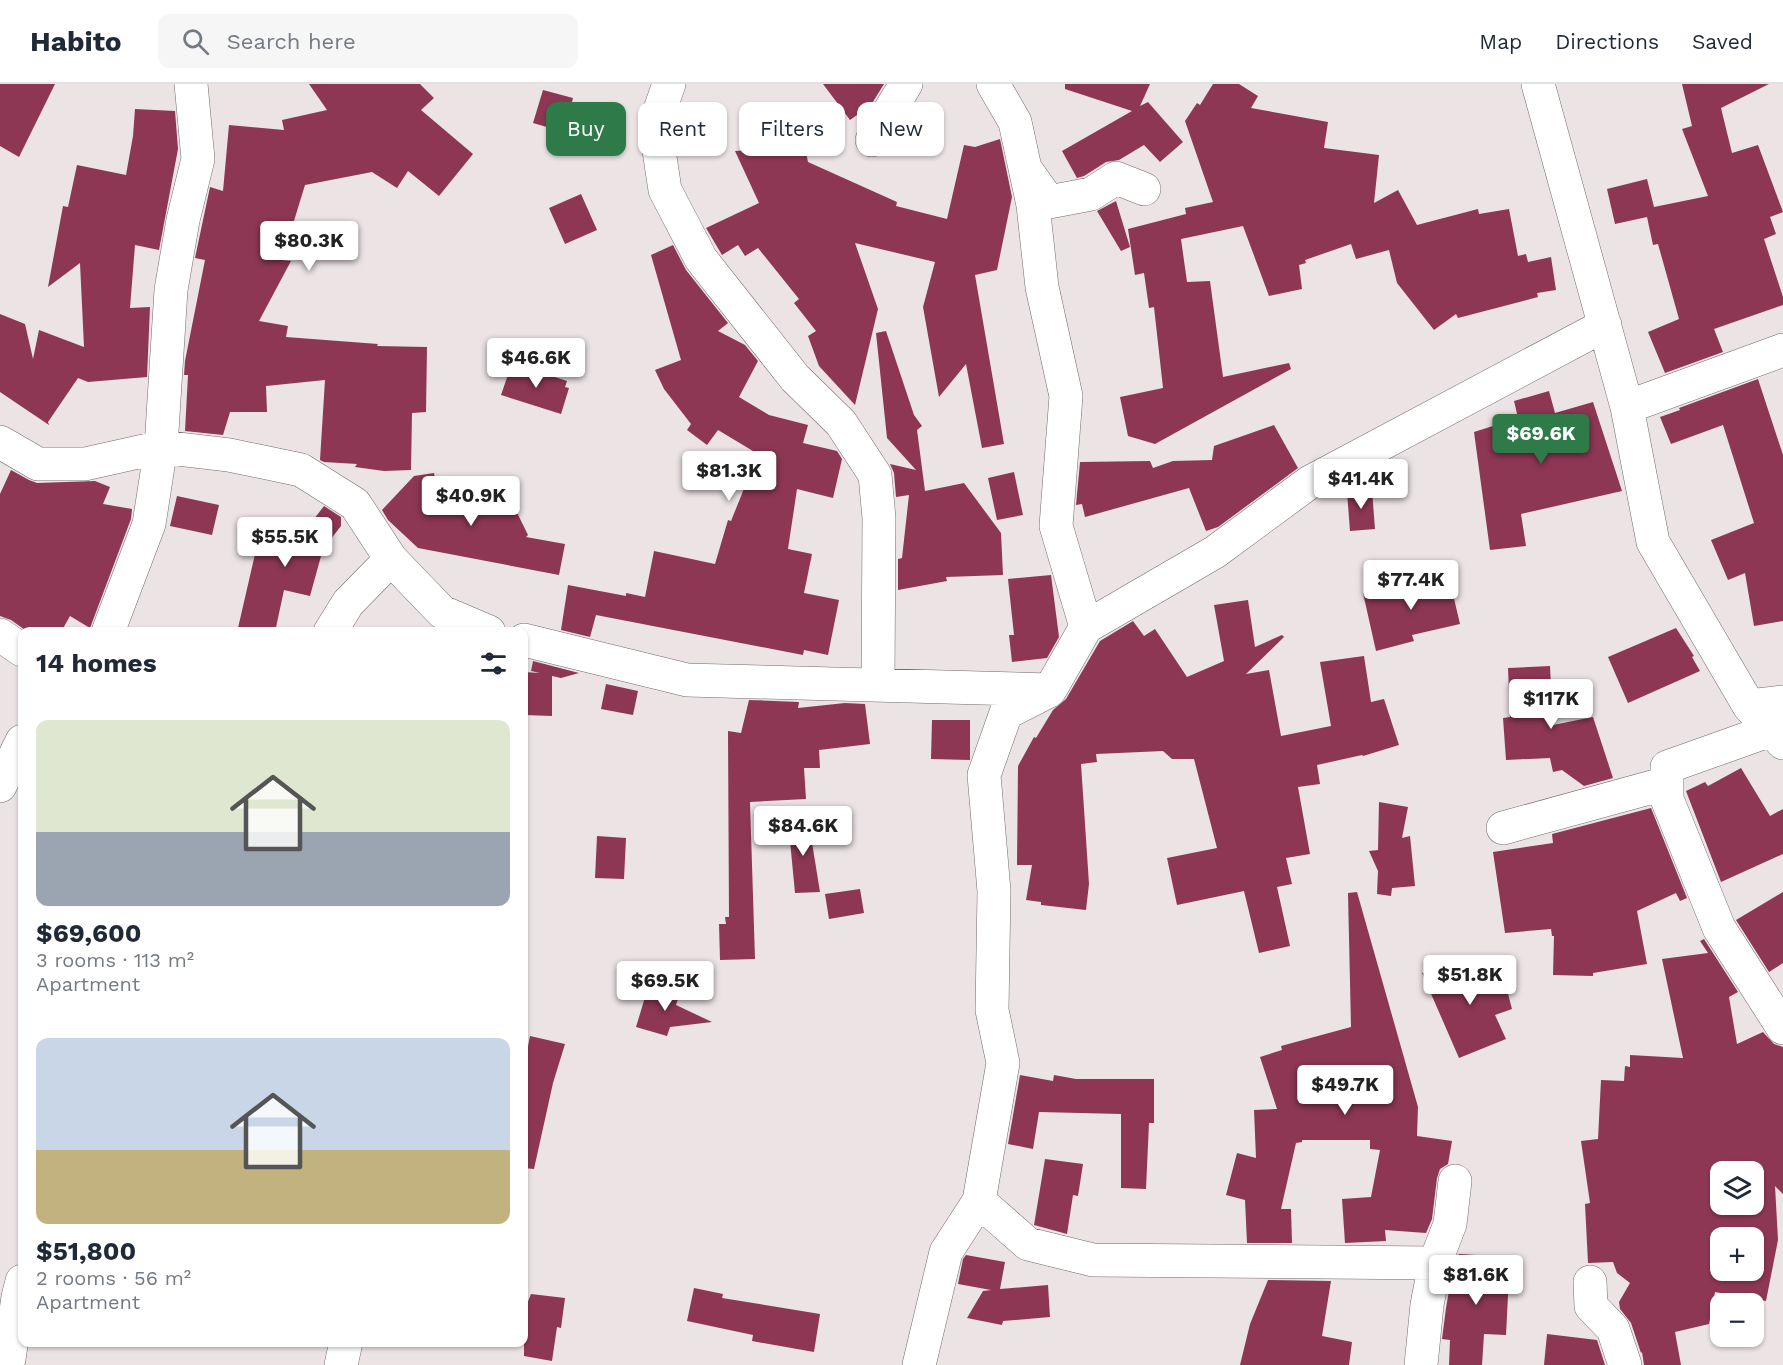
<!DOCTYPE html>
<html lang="en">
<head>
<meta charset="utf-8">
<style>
	:root { --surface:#fff; --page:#f6f6f7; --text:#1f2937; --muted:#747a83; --line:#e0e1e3; --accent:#2e7a49 }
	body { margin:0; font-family:"Work Sans",sans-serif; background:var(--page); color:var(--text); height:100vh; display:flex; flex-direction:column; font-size:22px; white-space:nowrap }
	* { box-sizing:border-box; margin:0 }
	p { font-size:20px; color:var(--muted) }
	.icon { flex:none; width:33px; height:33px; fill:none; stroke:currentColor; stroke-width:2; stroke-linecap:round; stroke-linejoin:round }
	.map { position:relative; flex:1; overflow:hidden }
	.panel { position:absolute; left:18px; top:543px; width:510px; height:720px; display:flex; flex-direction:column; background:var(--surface); border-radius:12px; box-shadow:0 2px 4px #0004 }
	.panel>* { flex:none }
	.hud { position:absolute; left:546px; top:18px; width:570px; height:54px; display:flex; gap:12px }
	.tools { position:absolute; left:1710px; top:1077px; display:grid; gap:12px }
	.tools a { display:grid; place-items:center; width:54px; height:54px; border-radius:12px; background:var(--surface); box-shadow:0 2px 4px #0004; font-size:30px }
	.price { position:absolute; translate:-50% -51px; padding:0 14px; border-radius:6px; background:#fff; color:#222; font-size:20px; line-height:39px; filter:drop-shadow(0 2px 3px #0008) }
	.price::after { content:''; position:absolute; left:50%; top:36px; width:18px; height:14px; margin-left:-9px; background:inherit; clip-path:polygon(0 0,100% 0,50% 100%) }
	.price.current { background:var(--accent); color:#fff }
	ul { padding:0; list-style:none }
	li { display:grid; align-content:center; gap:12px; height:318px; padding:0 18px }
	li span { display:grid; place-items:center; height:186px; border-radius:12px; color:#555 }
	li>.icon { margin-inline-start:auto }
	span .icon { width:108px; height:108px; fill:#fffc; stroke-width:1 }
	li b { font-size:26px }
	h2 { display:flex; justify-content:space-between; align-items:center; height:72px; padding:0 18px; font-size:26px }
	.tag { padding:0 21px; border-radius:12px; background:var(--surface); box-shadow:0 2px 4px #0004; font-size:21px; line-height:54px }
	.tag.current { background:var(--accent); color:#fff }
	header { display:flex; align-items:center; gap:36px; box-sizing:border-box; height:84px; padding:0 30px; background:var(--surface); border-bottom:2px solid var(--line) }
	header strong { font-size:28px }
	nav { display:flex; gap:33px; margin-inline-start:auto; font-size:21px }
	.search { width:420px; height:54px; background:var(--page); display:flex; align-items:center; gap:15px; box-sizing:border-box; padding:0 21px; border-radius:12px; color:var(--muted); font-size:22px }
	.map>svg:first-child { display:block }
	.building { fill:#8d3754; fill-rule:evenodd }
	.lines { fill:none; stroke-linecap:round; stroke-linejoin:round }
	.minor-casing { stroke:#726b6c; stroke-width:34 }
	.minor { stroke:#fff; stroke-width:33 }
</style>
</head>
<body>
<header>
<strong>Habito</strong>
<div class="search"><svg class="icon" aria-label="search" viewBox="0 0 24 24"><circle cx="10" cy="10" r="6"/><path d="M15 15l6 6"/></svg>Search here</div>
<nav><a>Map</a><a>Directions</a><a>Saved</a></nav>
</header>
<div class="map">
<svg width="1783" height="1281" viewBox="0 0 1783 1281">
	<rect width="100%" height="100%" fill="#ece3e5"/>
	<path class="building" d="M 0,0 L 55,0 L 19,73 L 0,62 Z
		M 309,0 L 420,0 L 434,14 L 421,26 L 473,70 L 439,112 L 408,87 L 397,104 L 372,88 L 305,101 L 282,176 L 291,177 L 259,237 L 288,242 L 286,253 L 378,260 L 377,262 L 427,263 L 426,328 L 412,329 L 411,386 L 384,387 L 355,383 L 357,380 L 324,378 L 320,376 L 325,296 L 266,302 L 267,328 L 230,328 L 223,351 L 185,347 L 188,291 L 184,291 L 185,277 L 205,176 L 195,174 L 210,103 L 223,107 L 229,41 L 284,46 L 282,36 L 327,26 Z
		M 823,0 L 884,0 L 871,21 L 850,36 Z
		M 1065,0 L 1150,0 L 1140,22 L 1148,18 L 1183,58 L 1160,78 L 1144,61 L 1119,76 L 1106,78 L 1084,92 L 1077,94 L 1062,67 L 1132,27 L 1065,5 Z
		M 1213,0 L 1239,0 L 1258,12 L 1251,24 L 1328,38 L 1324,64 L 1379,71 L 1374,119 L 1398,106 L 1417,141 L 1478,125 L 1479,130 L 1509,125 L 1518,172 L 1526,170 L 1528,178 L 1551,173 L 1556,206 L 1537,209 L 1538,213 L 1458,234 L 1456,230 L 1434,246 L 1397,199 L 1389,166 L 1356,175 L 1351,160 L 1305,176 L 1306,179 L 1299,181 L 1302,205 L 1269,212 L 1243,142 L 1181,155 L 1187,198 L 1210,197 L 1223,293 L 1289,279 L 1291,285 L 1155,360 L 1128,352 L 1120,313 L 1163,304 L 1154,223 L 1149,224 L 1144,189 L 1135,191 L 1128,145 L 1186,130 L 1185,124 L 1213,118 L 1185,37 L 1197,19 L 1200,21 Z
		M 1682,0 L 1769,0 L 1721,24 L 1732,69 L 1758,61 L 1783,128 L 1770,133 L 1776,150 L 1764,155 L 1783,213 L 1783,221 L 1714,245 L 1723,268 L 1665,289 L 1648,248 L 1679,235 L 1658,160 L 1653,161 L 1647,133 L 1615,140 L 1607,105 L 1647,95 L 1654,123 L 1708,112 L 1682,45 L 1692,42 Z
		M 543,6 L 573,14 L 564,48 L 533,39 Z
		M 135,25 L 175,27 L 178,65 L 159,166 L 135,161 L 130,224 L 150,223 L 147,293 L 88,298 L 78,294 L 48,338 L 49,341 L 0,308 L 0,230 L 25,240 L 33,275 L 39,246 L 84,263 L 80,179 L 48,203 L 63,122 L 68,123 L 77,81 L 126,91 L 133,52 Z
		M 1000,55 L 1012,113 L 997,186 L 975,191 L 1004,360 L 982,364 L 966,280 L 939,313 L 923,223 L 935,178 L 855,159 L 878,225 L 855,321 L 819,282 L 808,252 L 816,247 L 794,219 L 799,215 L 758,164 L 745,172 L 738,161 L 722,171 L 706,144 L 759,119 L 735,67 L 805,63 L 808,78 L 897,118 L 896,122 L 947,135 L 964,61 L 975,63 Z
		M 581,110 L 597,146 L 565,160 L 549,124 Z
		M 1116,117 L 1130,163 L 1121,167 L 1097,127 Z
		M 673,161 L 686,186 L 728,239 L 718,247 L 745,261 L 758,277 L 739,313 L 769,331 L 808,341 L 803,359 L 837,367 L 842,375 L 833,414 L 797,405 L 788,465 L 812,470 L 804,509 L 839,516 L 828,571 L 804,566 L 803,571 L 596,531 L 590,553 L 561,546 L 568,501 L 626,512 L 626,509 L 645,513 L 654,467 L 715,480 L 728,436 L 731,437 L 758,370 L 718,346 L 707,361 L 687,346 L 691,340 L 664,305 L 655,286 L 681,276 L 651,171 Z
		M 886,247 L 914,331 L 922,342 L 917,346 L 925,407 L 964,399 L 1001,449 L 1003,491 L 946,493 L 947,497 L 898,506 L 898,475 L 902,474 L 909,411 L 896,413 L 894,389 L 890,380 L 916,386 L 887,354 L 876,249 Z
		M 512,279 L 567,297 L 565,303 L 569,304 L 561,330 L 501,311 Z
		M 1758,295 L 1783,371 L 1783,537 L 1754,542 L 1745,489 L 1728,496 L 1711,456 L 1754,439 L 1723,341 L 1671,360 L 1660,333 L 1680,326 L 1679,324 Z
		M 1549,307 L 1555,329 L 1593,318 L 1622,407 L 1521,430 L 1526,462 L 1490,466 L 1474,348 L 1518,334 L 1514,317 Z
		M 1274,341 L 1298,384 L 1218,443 L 1206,447 L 1189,404 L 1085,433 L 1082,420 L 1076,421 L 1080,378 L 1150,377 L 1153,384 L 1173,377 L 1212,376 L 1214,362 Z
		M 11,386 L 29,396 L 37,399 L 95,397 L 110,403 L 103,420 L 132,425 L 131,435 L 90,544 L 70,532 L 61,548 L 28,548 L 11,536 L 0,532 L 0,410 Z
		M 1014,388 L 1023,431 L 997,436 L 988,394 Z
		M 434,389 L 440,425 L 501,396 L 528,451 L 526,453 L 565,460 L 559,491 L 418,464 L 388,436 L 382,426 L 414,392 Z
		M 1372,406 L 1375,445 L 1350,447 L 1347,408 Z
		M 177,412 L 219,421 L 212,451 L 170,442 Z
		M 324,422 L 341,433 L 341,442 L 323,465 L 310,512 L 284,506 L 275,548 L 251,548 L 238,544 L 261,444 L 278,448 L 280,437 L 307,444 Z
		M 1448,489 L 1460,540 L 1412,551 L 1414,557 L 1376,567 L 1363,509 L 1408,501 L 1407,499 Z
		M 1051,491 L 1059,553 L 1047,574 L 1012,578 L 1009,551 L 1014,551 L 1008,495 Z
		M 1248,516 L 1255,563 L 1282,551 L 1284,553 L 1246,590 L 1269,586 L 1281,652 L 1331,642 L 1320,578 L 1364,572 L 1371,618 L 1384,615 L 1399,661 L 1363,672 L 1362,671 L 1317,681 L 1320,700 L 1298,703 L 1310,770 L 1286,774 L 1292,800 L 1277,803 L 1290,862 L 1259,869 L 1244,807 L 1177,821 L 1167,774 L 1217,764 L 1194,675 L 1172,675 L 1163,667 L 1096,670 L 1097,678 L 1081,680 L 1089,800 L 1086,826 L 1041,821 L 1041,818 L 1026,816 L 1032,781 L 1017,781 L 1018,682 L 1034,653 L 1036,654 L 1053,626 L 1066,615 L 1100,557 L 1133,537 L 1144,552 L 1155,545 L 1187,593 L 1224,577 L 1214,521 Z
		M 1676,544 L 1694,572 L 1692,573 L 1700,587 L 1628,619 L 1608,573 Z
		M 533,577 L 579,589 L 561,594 L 552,592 L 552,632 L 524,631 L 524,588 L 540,589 L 531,587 Z
		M 1550,582 L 1553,641 L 1593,633 L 1613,694 L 1584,702 L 1562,686 L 1553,688 L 1550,674 L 1506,676 L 1503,634 L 1510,633 L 1508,584 Z
		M 606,600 L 638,607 L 633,631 L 601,625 Z
		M 749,616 L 799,618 L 798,624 L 845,619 L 865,620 L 870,660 L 819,666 L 820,684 L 804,684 L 806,715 L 750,718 L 755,875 L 720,876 L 719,840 L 726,840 L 725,833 L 729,833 L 728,647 L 741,649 Z
		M 932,636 L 970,636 L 970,676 L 931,675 Z
		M 1741,684 L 1770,732 L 1783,725 L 1783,770 L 1721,798 L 1686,707 L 1705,698 L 1708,702 Z
		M 1379,718 L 1408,723 L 1402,754 L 1410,752 L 1415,802 L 1392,804 L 1391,812 L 1377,810 L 1378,787 L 1369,767 L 1378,766 Z
		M 1651,724 L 1687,814 L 1680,817 L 1676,809 L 1637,827 L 1647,880 L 1593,889 L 1593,892 L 1553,891 L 1554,852 L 1552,852 L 1551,845 L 1505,849 L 1493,768 L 1553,759 L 1552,750 Z
		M 808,734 L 820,808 L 795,809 L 788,736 Z
		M 597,752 L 626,754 L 624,795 L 595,794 Z
		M 860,805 L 864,829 L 829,835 L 825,810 Z
		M 1357,808 L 1418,1023 L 1417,1052 L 1452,1057 L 1448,1080 L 1440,1085 L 1437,1094 L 1432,1135 L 1426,1149 L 1385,1146 L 1386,1157 L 1345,1159 L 1342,1115 L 1371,1113 L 1380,1066 L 1370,1065 L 1370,1056 L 1302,1056 L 1302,1058 L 1296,1059 L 1281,1125 L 1291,1125 L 1292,1159 L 1247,1159 L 1245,1116 L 1226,1111 L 1237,1069 L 1256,1074 L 1254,1026 L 1277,1025 L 1260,973 L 1282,966 L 1281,962 L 1351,943 L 1348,809 Z
		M 1783,808 L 1783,879 L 1769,888 L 1736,836 Z
		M 1704,855 L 1738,908 L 1729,913 L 1737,960 L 1763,948 L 1774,960 L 1783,963 L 1783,1110 L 1775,1102 L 1778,1156 L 1766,1217 L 1715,1208 L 1709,1240 L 1675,1248 L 1681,1281 L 1644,1281 L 1642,1268 L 1641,1269 L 1631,1239 L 1620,1225 L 1619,1218 L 1630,1199 L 1617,1189 L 1613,1178 L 1588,1179 L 1585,1120 L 1590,1119 L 1581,1057 L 1598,1055 L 1601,996 L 1624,997 L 1625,982 L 1630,983 L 1630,971 L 1683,974 L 1662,875 L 1708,869 L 1700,857 ZM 1720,1088 L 1754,1088 L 1754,1120 L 1720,1120 ZM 1720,1154 L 1754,1154 L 1754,1186 L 1720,1186 Z
		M 1501,883 L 1512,925 L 1495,931 L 1506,955 L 1459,974 L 1422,889 Z
		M 649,900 L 680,909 L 676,921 L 712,938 L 670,943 L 667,952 L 636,943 Z
		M 530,952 L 565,960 L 553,999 L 534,1085 L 524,1084 L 524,983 Z
		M 1020,991 L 1053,997 L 1054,991 L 1076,995 L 1154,995 L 1154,1039 L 1149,1039 L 1146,1105 L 1121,1104 L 1121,1030 L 1039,1028 L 1033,1065 L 1008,1060 Z
		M 1045,1075 L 1083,1080 L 1078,1112 L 1073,1111 L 1067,1150 L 1034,1141 Z
		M 1459,1170 L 1510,1173 L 1506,1251 L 1484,1250 L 1482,1281 L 1449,1281 L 1450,1256 L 1442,1255 L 1446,1224 L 1453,1184 Z
		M 966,1171 L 1005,1178 L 1000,1205 L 1048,1201 L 1050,1233 L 1003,1237 L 1002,1241 L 967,1234 L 983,1207 L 991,1206 L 958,1200 L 963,1175 Z
		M 1268,1196 L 1331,1197 L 1322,1252 L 1352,1258 L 1349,1281 L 1240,1281 L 1250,1240 Z
		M 694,1204 L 723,1210 L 722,1214 L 820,1230 L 814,1268 L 752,1257 L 753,1251 L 687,1237 Z
		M 531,1210 L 565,1214 L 561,1244 L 557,1243 L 552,1277 L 524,1272 L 524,1227 Z
		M 1547,1250 L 1597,1256 L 1605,1281 L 1544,1281 Z"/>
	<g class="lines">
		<defs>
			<path id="minor" d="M 669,0 L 655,40 L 665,106 L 701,175 L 795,294 L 841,339 L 875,391 L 879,434 L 878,600
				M 993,0 L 1015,38 L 1033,121 L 1042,203 L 1066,312 L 1056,442 L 1086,543
				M 1538,0 L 1627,323 L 1653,458 L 1749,622 L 1783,659
				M 872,56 L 906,0
				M 1027,87 L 1049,118 L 1091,110 L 1116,94 L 1144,105
				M 1627,323 L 1783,266
				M 0,358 L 38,380 L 85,380 L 161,363 L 229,371 L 301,386 L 355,420 L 391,475 L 442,528 L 489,548
				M 108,548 L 149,440 L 161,363 L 171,206 L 183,136 L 198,75 L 191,0
				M 330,548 L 348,519 L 391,475
				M 0,551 L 22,566
				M 524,556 L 687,596 L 1050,606 L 1086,543 L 1215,468 L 1310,398 L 1605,241
				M 1749,622 L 1783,618
				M 1771,646 L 1667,683 L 1667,715 L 1719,844 L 1783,944
				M 0,702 L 22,657
				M 1503,744 L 1667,699
				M 979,1117 L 1028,1160 L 1093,1176 L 1435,1179
				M 1590,1198 L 1591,1222 L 1613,1245 L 1625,1281
				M 6,1281 L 9,1275 L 18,1213 L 22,1197
				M 341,1281 L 346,1258
				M 919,1281 L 946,1168 L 979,1117 L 1003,979 L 992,926 L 994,807 L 984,691 L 1006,629 L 1049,607
				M 1421,1281 L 1427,1221 L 1435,1179 L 1450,1140 L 1455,1097"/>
		</defs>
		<use href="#minor" class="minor-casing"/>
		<use href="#minor" class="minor"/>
	</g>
</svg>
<div class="tools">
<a><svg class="icon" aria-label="layers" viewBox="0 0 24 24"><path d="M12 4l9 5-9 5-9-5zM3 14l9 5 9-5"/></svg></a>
<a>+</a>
<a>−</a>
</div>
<b class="price" style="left:309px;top:188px">$80.3K</b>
<b class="price" style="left:536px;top:305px">$46.6K</b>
<b class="price current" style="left:1541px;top:381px">$69.6K</b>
<b class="price" style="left:729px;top:418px">$81.3K</b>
<b class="price" style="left:1361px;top:426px">$41.4K</b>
<b class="price" style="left:471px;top:443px">$40.9K</b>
<b class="price" style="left:285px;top:484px">$55.5K</b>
<b class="price" style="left:1411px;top:527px">$77.4K</b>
<b class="price" style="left:1551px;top:646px">$117K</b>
<b class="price" style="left:803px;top:773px">$84.6K</b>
<b class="price" style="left:1470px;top:922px">$51.8K</b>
<b class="price" style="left:665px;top:928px">$69.5K</b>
<b class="price" style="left:1345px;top:1032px">$49.7K</b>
<b class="price" style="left:1476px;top:1222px">$81.6K</b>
<div class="hud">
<a class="tag current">Buy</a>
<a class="tag">Rent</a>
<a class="tag">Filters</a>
<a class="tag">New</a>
</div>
<section class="panel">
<h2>14 homes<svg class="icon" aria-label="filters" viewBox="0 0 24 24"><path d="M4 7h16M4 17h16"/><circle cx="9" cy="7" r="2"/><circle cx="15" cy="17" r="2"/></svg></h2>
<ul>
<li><span style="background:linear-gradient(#dfe7d0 60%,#9aa5b1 0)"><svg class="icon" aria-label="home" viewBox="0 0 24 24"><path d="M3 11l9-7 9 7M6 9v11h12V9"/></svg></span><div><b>$69,600</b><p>3 rooms · 113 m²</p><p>Apartment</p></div></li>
<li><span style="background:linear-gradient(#c9d6e8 60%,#c2b280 0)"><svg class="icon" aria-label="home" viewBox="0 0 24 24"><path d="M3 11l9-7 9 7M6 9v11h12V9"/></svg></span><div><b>$51,800</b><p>2 rooms · 56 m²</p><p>Apartment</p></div></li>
</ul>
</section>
</div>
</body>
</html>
